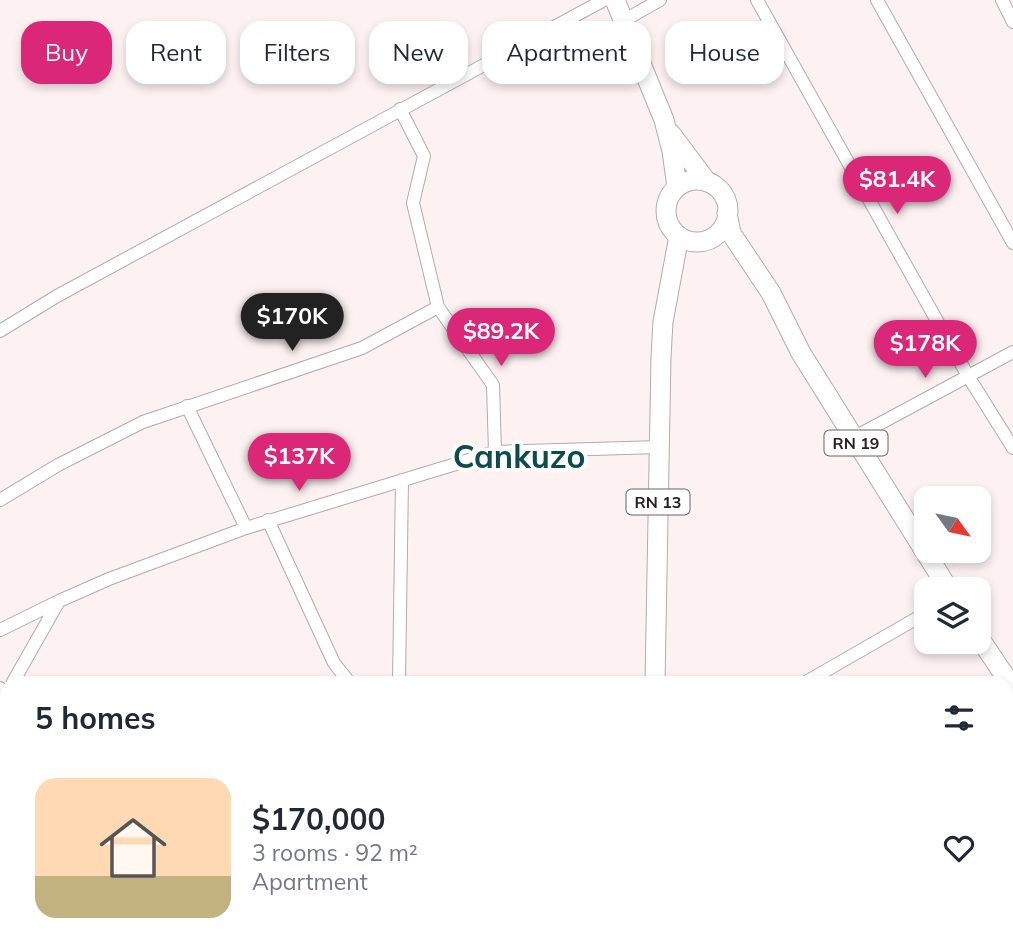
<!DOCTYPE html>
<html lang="en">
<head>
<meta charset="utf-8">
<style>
	:root { --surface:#fff; --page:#f6f6f7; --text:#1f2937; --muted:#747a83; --accent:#db2777 }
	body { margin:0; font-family:Mulish,sans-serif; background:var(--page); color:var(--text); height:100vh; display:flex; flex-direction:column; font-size:26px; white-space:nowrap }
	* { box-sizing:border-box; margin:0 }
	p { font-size:23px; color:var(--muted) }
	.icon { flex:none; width:38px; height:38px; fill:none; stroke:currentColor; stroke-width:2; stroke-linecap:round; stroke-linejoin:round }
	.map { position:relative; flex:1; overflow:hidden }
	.sheet { position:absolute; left:0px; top:676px; width:1013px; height:275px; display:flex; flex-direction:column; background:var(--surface); border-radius:21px 21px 0 0; box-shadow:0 4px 10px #0003 }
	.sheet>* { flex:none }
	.guide { position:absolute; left:21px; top:21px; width:971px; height:63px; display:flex; gap:14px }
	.needle { width:46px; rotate:123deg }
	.buttons { position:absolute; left:914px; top:486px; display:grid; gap:14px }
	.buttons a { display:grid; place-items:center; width:77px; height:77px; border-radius:14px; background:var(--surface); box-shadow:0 4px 10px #0003; font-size:35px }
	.price { position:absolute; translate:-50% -60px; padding:0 16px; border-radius:24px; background:var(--accent); color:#fff; font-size:23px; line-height:46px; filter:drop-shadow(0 2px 4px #0008) }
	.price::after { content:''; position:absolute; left:50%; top:42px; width:21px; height:16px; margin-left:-10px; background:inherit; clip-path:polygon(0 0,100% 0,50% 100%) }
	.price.active { background:#222; color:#fff }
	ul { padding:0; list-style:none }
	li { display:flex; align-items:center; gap:21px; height:175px; padding:0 35px }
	li span { display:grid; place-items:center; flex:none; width:196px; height:140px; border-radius:21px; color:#555 }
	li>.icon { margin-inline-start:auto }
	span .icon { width:84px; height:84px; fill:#fffc; stroke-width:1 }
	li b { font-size:30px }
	h2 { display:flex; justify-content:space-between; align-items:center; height:84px; padding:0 35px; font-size:30px }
	.chip { padding:0 24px; border-radius:21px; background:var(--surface); box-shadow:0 4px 10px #0003; font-size:24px; line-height:63px }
	.chip.active { background:var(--accent); color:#fff }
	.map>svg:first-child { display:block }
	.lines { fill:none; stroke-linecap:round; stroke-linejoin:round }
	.minor-casing { stroke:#b5abab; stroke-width:14 }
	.secondary-casing { stroke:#b5abab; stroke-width:19 }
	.primary-casing { stroke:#b5abab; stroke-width:21 }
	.minor { stroke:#fff; stroke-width:12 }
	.secondary { stroke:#fff; stroke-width:18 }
	.primary { stroke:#fff; stroke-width:19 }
	.labels { text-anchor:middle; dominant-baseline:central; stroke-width:7; stroke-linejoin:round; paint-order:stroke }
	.shield { fill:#fff; stroke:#676464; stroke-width:2 }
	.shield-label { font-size:16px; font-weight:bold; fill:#262222 }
	.town-label { font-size:32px; font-weight:bold; fill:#0c4c4d; stroke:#fff }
</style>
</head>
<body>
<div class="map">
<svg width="1013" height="950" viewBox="0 0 1013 950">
	<rect width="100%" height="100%" fill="#fdf1f2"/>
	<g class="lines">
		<defs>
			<path id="minor" d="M 757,0 L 968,376 L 1013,448
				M 877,0 L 1013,243
				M 1002,0 L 1013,22
				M 623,21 L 660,0
				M 438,307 L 493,385 L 495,452
				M 0,331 L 57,296 L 604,0
				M 187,406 L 246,528
				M 853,438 L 1013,352
				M 0,500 L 58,465 L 143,422 L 362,348 L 438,307 L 413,203 L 424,156 L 400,109
				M 268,520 L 334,663 L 349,682
				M 0,630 L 59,601
				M 13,682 L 59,601 L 109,579 L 246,528 L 495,452 L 659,447
				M 399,682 L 402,480
				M 806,682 L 926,613
				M 0,688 L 7,712
				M 1006,732 L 1013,728
				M 0,865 L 7,872
				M 1006,905 L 1013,901
				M 68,943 L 74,950
				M 852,943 L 856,950
				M 456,950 L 456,943
				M 933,950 L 944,943"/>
			<path id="secondary" d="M 0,786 L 7,788"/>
			<path id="primary" d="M 615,0 L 664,120 L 672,151 L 677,187
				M 671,134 L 707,182
				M666 211a31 31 0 1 1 62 0a31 31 0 1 1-62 0Z
				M 727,213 L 731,233 L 771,293 L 801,353 L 949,590
				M 978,636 L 1013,688
				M 655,682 L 661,357 L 663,322 L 679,236
				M 645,950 L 645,943"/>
		</defs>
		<use href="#minor" class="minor-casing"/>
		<use href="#secondary" class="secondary-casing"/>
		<use href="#primary" class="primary-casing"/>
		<use href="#minor" class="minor"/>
		<use href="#secondary" class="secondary"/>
		<use href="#primary" class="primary"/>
	</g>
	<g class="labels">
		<g class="shield">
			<rect x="824.5" y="430.5" width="63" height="25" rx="5"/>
			<rect x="626.5" y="489.5" width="63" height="25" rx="5"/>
		</g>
		<g class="shield-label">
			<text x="856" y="443">RN 19</text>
			<text x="658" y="502">RN 13</text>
		</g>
		<g class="town-label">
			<text x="519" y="456">Cankuzo</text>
		</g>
	</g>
</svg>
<div class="buttons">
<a><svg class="needle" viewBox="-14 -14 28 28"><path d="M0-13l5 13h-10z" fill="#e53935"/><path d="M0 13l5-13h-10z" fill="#747a83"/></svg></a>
<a><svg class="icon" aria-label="layers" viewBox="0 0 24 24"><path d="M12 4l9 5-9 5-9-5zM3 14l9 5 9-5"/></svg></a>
</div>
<b class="price" style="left:897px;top:216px">$81.4K</b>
<b class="price active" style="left:292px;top:353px">$170K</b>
<b class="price" style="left:501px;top:368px">$89.2K</b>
<b class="price" style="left:925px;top:380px">$178K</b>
<b class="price" style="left:299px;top:493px">$137K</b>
<div class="guide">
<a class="chip active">Buy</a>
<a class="chip">Rent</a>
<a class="chip">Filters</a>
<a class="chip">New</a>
<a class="chip">Apartment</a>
<a class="chip">House</a>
</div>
<section class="sheet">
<h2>5 homes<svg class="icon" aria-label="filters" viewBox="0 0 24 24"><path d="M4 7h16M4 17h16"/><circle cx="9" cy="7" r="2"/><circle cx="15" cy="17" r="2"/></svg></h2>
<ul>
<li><span style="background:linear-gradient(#ffd9b3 70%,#c2b280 0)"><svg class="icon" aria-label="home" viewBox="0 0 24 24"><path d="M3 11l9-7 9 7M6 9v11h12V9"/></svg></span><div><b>$170,000</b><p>3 rooms · 92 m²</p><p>Apartment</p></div><svg class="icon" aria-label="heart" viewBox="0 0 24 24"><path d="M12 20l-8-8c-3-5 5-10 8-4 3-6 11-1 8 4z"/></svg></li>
</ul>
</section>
</div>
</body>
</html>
